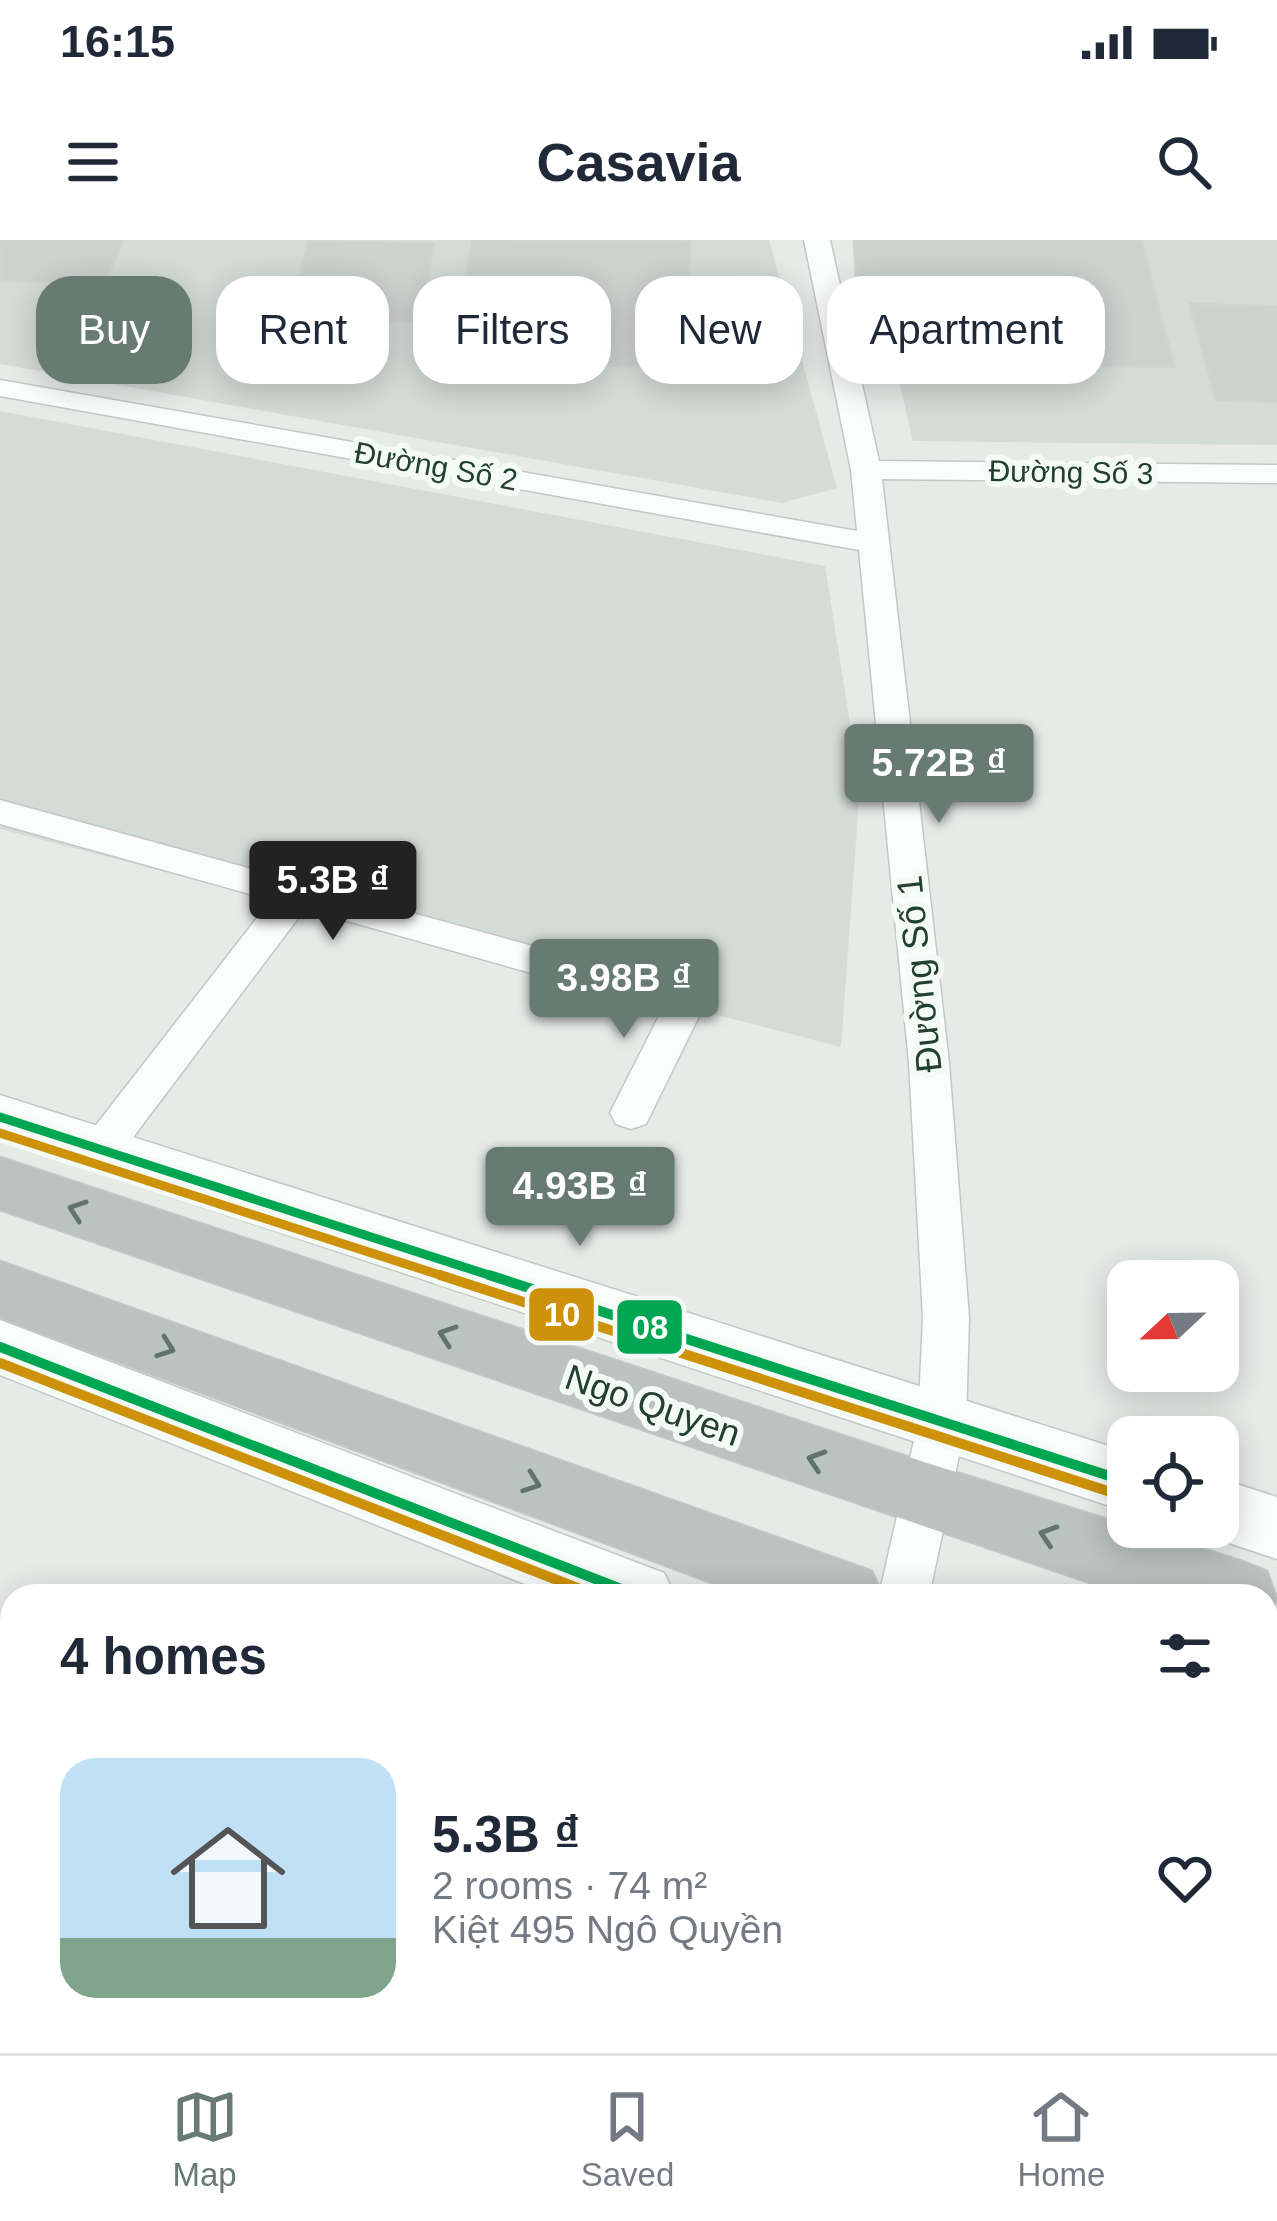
<!DOCTYPE html>
<html lang="en">
<head>
<meta charset="utf-8">
<style>
	:root { --surface:#fff; --page:#f6f6f7; --text:#1f2937; --muted:#747a83; --line:#e0e1e3; --accent:#677b73 }
	body { margin:0; font-family:Helvetica,sans-serif; background:var(--page); color:var(--text); height:100vh; display:flex; flex-direction:column; font-size:45px; white-space:nowrap }
	* { box-sizing:border-box; margin:0 }
	p { font-size:39px; color:var(--muted) }
	.icon { flex:none; width:66px; height:66px; fill:none; stroke:currentColor; stroke-width:2; stroke-linecap:round; stroke-linejoin:round }
	.map { position:relative; flex:1; overflow:hidden }
	.side { position:absolute; left:0px; top:1344px; width:1278px; height:471px; display:flex; flex-direction:column; background:var(--surface); border-radius:36px 36px 0 0; box-shadow:0 6px 30px #0003 }
	.side>* { flex:none }
	.top-card { position:absolute; left:36px; top:36px; width:1206px; height:108px; display:flex; gap:24px }
	.needle { width:78px; rotate:248deg }
	.controls { position:absolute; left:1107px; top:1020px; display:grid; gap:24px }
	.controls a { display:grid; place-items:center; width:132px; height:132px; border-radius:24px; background:var(--surface); box-shadow:0 6px 30px #0003; font-size:60px }
	.price { position:absolute; translate:-50% -102px; padding:0 27px; border-radius:12px; background:var(--accent); color:#fff; font-size:39px; line-height:78px; filter:drop-shadow(0 3px 6px #0008) }
	.price::after { content:''; position:absolute; left:50%; top:72px; width:36px; height:27px; margin-left:-18px; background:inherit; clip-path:polygon(0 0,100% 0,50% 100%) }
	.price.active { background:#222; color:#fff }
	ul { padding:0; list-style:none }
	li { display:flex; align-items:center; gap:36px; height:300px; padding:0 60px }
	li span { display:grid; place-items:center; flex:none; width:336px; height:240px; border-radius:36px; color:#555 }
	li>.icon { margin-inline-start:auto }
	span .icon { width:144px; height:144px; fill:#fffc; stroke-width:1 }
	li b { font-size:51px }
	h2 { display:flex; justify-content:space-between; align-items:center; height:144px; padding:0 60px; font-size:51px }
	.chip { padding:0 42px; border-radius:36px; background:var(--surface); box-shadow:0 6px 30px #0003; font-size:42px; line-height:108px }
	.chip.active { background:var(--accent); color:#fff }
	.status { display:flex; justify-content:space-between; align-items:center; height:84px; padding:0 60px; background:var(--surface); direction:ltr }
	.status svg { height:33px; fill:currentColor }
	header { display:flex; justify-content:space-between; align-items:center; height:156px; padding:0 60px; background:var(--surface); font-size:54px; font-weight:700 }
	.menu { display:flex; justify-content:space-around; align-items:center; height:168px; border-top:3px solid var(--line); background:var(--surface); font-size:33px; color:var(--muted) }
	.menu a { display:grid; justify-items:center; gap:6px }
	.menu .active { color:var(--accent) }
	.map>svg:first-child { display:block }
	.built { fill:#d4dcd7 }
	.building { fill:#cdd2cf; stroke:#cfd4d1; stroke-width:3 }
	.lines { fill:none; stroke-linecap:round; stroke-linejoin:round }
	.street-casing { stroke:#c3c8c5; stroke-width:3 }
	.secondary-casing { stroke:#c1c9c5; stroke-width:3 }
	.highway-casing { stroke:#c2cac7; stroke-width:3 }
	.street { fill:#fbfcfc; fill-rule:evenodd }
	.secondary { fill:#fbfcfc; fill-rule:evenodd }
	.highway { fill:#bbc3c0; fill-rule:evenodd }
	.bus-1-far1-casing { stroke:#f4faf6; stroke-width:18 }
	.bus-1-casing { stroke:#f4faf6; stroke-width:20 }
	.bus-2-far1-casing { stroke:#f4faf6; stroke-width:18 }
	.bus-2-casing { stroke:#f4faf6; stroke-width:20 }
	.bus-1-far1 { stroke:#00a651; stroke-width:9 }
	.bus-1 { stroke:#00a651; stroke-width:10 }
	.bus-2-far1 { stroke:#cd910a; stroke-width:9 }
	.bus-2 { stroke:#cd910a; stroke-width:10 }
	.oneway { stroke:#60746c }
	.labels { text-anchor:middle; dominant-baseline:central; stroke-width:12; stroke-linejoin:round; paint-order:stroke }
	.far-street-label { font-size:30px; fill:#233f34; stroke:#f4faf6 }
	.street-label { font-size:36px; fill:#233f34; stroke:#f4faf6 }
	.line-badge { stroke:#f4faf6; stroke-width:4.5 }
	.badge-label { font-size:33px; text-anchor:middle; font-weight:bold; fill:#fff }
</style>
</head>
<body>
<div class="status"><b>16:15</b><svg viewBox="0 0 49 12"><path d="M0 12V9h3v3zM5 12V6h3v6zM10 12V3h3v9zM15 12V0h3v12zM26 1h20v11H26zM47 4h2v5h-2z"/></svg></div>
<header><svg class="icon" aria-label="menu" viewBox="0 0 24 24"><path d="M4 6h16M4 12h16M4 18h16"/></svg>Casavia<svg class="icon" aria-label="search" viewBox="0 0 24 24"><circle cx="10" cy="10" r="6"/><path d="M15 15l6 6"/></svg></header>
<div class="map">
<svg width="1277" height="1813" viewBox="0 0 1277 1813">
	<rect width="100%" height="100%" fill="#e6ebe8"/>
	<path class="built" d="M 0,0 L 769,0 L 837,248 L 782,263 L 0,124 Z
		M 866,0 L 1277,0 L 1277,205 L 913,201 Z
		M 0,171 L 825,326 L 860,546 L 841,807 L 0,589 Z
		M 0,1622 L 12,1628 L 12,1803 L 386,1803 L 407,1813 L 0,1813 Z"/>
	<path class="building" d="M 0,0 L 123,0 L 104,43 L 0,41 Z
		M 473,0 L 690,2 L 683,127 L 448,122 Z
		M 854,0 L 1141,0 L 1174,127 L 861,120 Z
		M 309,2 L 434,4 L 419,81 L 287,79 Z
		M 1190,64 L 1277,67 L 1277,162 L 1216,160 Z
		M 0,1680 L 12,1686 L 12,1803 L 184,1803 L 178,1813 L 28,1813 L 0,1799 Z
		M 263,1803 L 293,1803 L 313,1813 L 258,1813 Z"/>
	<g class="lines">
		<defs>
			<path id="street" d="M 804,0 L 830,0 L 879,221 L 1277,225 L 1277,243 L 882,239 L 949,823 L 969,1078 L 966,1183 L 929,1356 L 879,1356 L 918,1183 L 923,1078 L 909,823 L 859,310 L 0,156 L 0,140 L 857,291 L 851,230 Z
				M 0,560 L 686,748 L 700,752 L 706,762 L 646,884 L 631,889 L 616,884 L 610,873 L 662,770 L 305,669 L 116,920 L 101,925 L 86,920 L 80,909 L 86,898 L 271,660 L 0,584 Z
				M 704,1803 L 762,1803 L 758,1813 L 700,1813 Z"/>
			<path id="secondary" d="M 0,855 L 1128,1212 L 1128,1272 L 0,900 Z
				M 0,1080 L 664,1333 L 675,1356 L 555,1356 L 0,1135 Z
				M 1218,1238 L 1277,1257 L 1277,1319 L 1193,1291 L 1192,1287 L 1218,1287 Z
				M 1266,1563 L 1277,1567 L 1277,1645 L 1266,1641 Z"/>
			<path id="highway" d="M 0,917 L 927,1223 L 1239,1320 L 1267,1331 L 1277,1359 L 1266,1382 L 1266,1356 L 1128,1356 L 0,970 Z
				M 0,1021 L 872,1331 L 883,1356 L 747,1356 L 0,1078 Z
				M 1266,1474 L 1277,1478 L 1277,1558 L 1266,1554 Z"/>
		</defs>
		<use href="#street" class="street-casing"/>
		<use href="#secondary" class="secondary-casing"/>
		<use href="#highway" class="highway-casing"/>
		<use href="#street" class="street"/>
		<use href="#secondary" class="secondary"/>
		<use href="#highway" class="highway"/>
		<defs>
			<path id="bus-1-far1" d="M 0,877 L 498,1038"/>
			<path id="bus-1" d="M 489,1035 L 1128,1242
				M 0,1107 L 639,1356"/>
			<path id="bus-2-far1" d="M 0,893 L 449,1038"/>
			<path id="bus-2" d="M 440,1035 L 1123,1256
				M 0,1123 L 598,1356"/>
		</defs>
		<use href="#bus-1-far1" class="bus-1-far1-casing"/>
		<use href="#bus-1" class="bus-1-casing"/>
		<use href="#bus-2-far1" class="bus-2-far1-casing"/>
		<use href="#bus-2" class="bus-2-casing"/>
		<use href="#bus-1-far1" class="bus-1-far1"/>
		<use href="#bus-1" class="bus-1"/>
		<use href="#bus-2-far1" class="bus-2-far1"/>
		<use href="#bus-2" class="bus-2"/>
	</g>
	<defs><path id="oneway-chevron" d="M-2-3.5L2.5 0L-2 3.5" fill="none" stroke-width="1.6" stroke-linecap="round" stroke-linejoin="round" transform="scale(3)"/></defs>
	<g class="oneway">
		<use href="#oneway-chevron" transform="translate(77 970) rotate(-161)"/>
		<use href="#oneway-chevron" transform="translate(447 1095) rotate(-161)"/>
		<use href="#oneway-chevron" transform="translate(166 1108) rotate(20)"/>
		<use href="#oneway-chevron" transform="translate(816 1220) rotate(-162)"/>
		<use href="#oneway-chevron" transform="translate(532 1243) rotate(20)"/>
		<use href="#oneway-chevron" transform="translate(1048 1295) rotate(-162)"/>
	</g>
	<g class="labels">
		<g class="far-street-label">
			<text transform="translate(436 226) rotate(10)">Đường Số 2</text>
			<text transform="translate(1071 232) rotate(1)">Đường Số 3</text>
		</g>
		<g class="street-label">
			<text transform="translate(919 734) rotate(-96)">Đường Số 1</text>
			<text transform="translate(653 1165) rotate(19)">Ngo Quyen</text>
		</g>
	</g>
	<g class="line-badge">
		<rect x="527" y="1046" width="69" height="57" rx="12" fill="#cd910a"/>
		<rect x="615" y="1058" width="69" height="58" rx="12" fill="#00a651"/>
	</g>
	<g class="badge-label">
		<text x="562" y="1086">10</text>
		<text x="650" y="1099">08</text>
	</g>
</svg>
<div class="controls">
<a><svg class="needle" viewBox="-14 -14 28 28"><path d="M0-13l5 13h-10z" fill="#e53935"/><path d="M0 13l5-13h-10z" fill="#747a83"/></svg></a>
<a><svg class="icon" aria-label="locate" viewBox="0 0 24 24"><circle cx="12" cy="12" r="6"/><path d="M12 2v4M12 18v4M2 12h4M18 12h4"/></svg></a>
</div>
<b class="price" style="left:939px;top:586px">5.72B ₫</b>
<b class="price active" style="left:333px;top:703px">5.3B ₫</b>
<b class="price" style="left:624px;top:801px">3.98B ₫</b>
<b class="price" style="left:580px;top:1009px">4.93B ₫</b>
<div class="top-card">
<a class="chip active">Buy</a>
<a class="chip">Rent</a>
<a class="chip">Filters</a>
<a class="chip">New</a>
<a class="chip">Apartment</a>
</div>
<section class="side">
<h2>4 homes<svg class="icon" aria-label="filters" viewBox="0 0 24 24"><path d="M4 7h16M4 17h16"/><circle cx="9" cy="7" r="2"/><circle cx="15" cy="17" r="2"/></svg></h2>
<ul>
<li><span style="background:linear-gradient(#bfe0f5 75%,#7fa58c 0)"><svg class="icon" aria-label="home" viewBox="0 0 24 24"><path d="M3 11l9-7 9 7M6 9v11h12V9"/></svg></span><div><b>5.3B ₫</b><p>2 rooms · 74 m²</p><p>Kiệt 495 Ngô Quyền</p></div><svg class="icon" aria-label="heart" viewBox="0 0 24 24"><path d="M12 20l-8-8c-3-5 5-10 8-4 3-6 11-1 8 4z"/></svg></li>
</ul>
</section>
</div>
<nav class="menu">
<a class="active"><svg class="icon" aria-label="map" viewBox="0 0 24 24"><path d="M3 6l6-2 6 2 6-2v14l-6 2-6-2-6 2zM9 4v14M15 6v14"/></svg>Map</a>
<a><svg class="icon" aria-label="saved" viewBox="0 0 24 24"><path d="M7 4h10v16l-5-4-5 4z"/></svg>Saved</a>
<a><svg class="icon" aria-label="home" viewBox="0 0 24 24"><path d="M3 11l9-7 9 7M6 9v11h12V9"/></svg>Home</a>
</nav>
</body>
</html>
